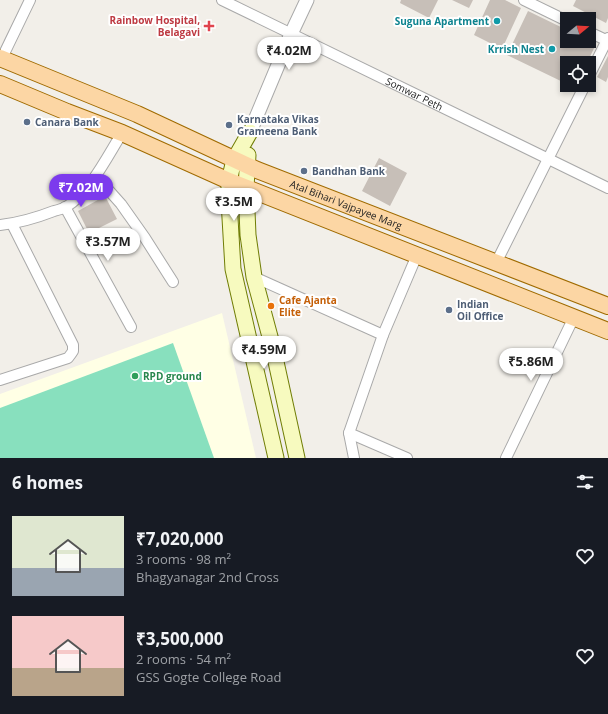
<!DOCTYPE html>
<html lang="en">
<head>
<meta charset="utf-8">
<style>
	:root { --surface:#171b24; --page:#20242c; --text:#f1f3f6; --muted:#9ea1a6; --accent:#7c3aed }
	body { margin:0; font-family:"Open Sans",sans-serif; background:var(--page); color:var(--text); height:100vh; display:flex; flex-direction:column; font-size:15px; white-space:nowrap }
	* { box-sizing:border-box; margin:0 }
	p { font-size:13px; color:var(--muted) }
	.icon { flex:none; width:22px; height:22px; fill:none; stroke:currentColor; stroke-width:2; stroke-linecap:round; stroke-linejoin:round }
	.map { position:relative; height:458px; overflow:hidden }
	.sheet { display:flex; flex-direction:column; background:var(--surface); flex:1 }
	.sheet>* { flex:none }
	.needle { width:26px; rotate:72deg }
	.buttons { position:absolute; left:560px; top:12px; display:grid; gap:8px }
	.buttons a { display:grid; place-items:center; width:36px; height:36px; border-radius:0px; background:var(--surface); box-shadow:0 2px 6px #0003; font-size:20px }
	.price { position:absolute; translate:-50% -34px; padding:0 9px; border-radius:14px; background:#fff; color:#222; font-size:13px; line-height:26px; filter:drop-shadow(0 1px 2px #0008) }
	.price::after { content:''; position:absolute; left:50%; top:24px; width:12px; height:9px; margin-left:-6px; background:inherit; clip-path:polygon(0 0,100% 0,50% 100%) }
	.price.on { background:var(--accent); color:#fff }
	ul { padding:0; list-style:none }
	li { display:flex; align-items:center; gap:12px; height:100px; padding:0 12px }
	li span { display:grid; place-items:center; flex:none; width:112px; height:80px; border-radius:0px; color:#555 }
	li>.icon { margin-inline-start:auto }
	span .icon { width:48px; height:48px; fill:#fffc; stroke-width:1 }
	li b { font-size:17px }
	h2 { display:flex; justify-content:space-between; align-items:center; height:48px; padding:0 12px; font-size:17px }
	.map>svg:first-child { display:block }
	.education { fill:#ffffe5 }
	.pitch { fill:#88e0be }
	.building { fill:#c7bfb8 }
	.lines { fill:none; stroke-linecap:round; stroke-linejoin:round }
	.minor-casing { stroke:#a9a9a9; stroke-width:12 }
	.tertiary-casing { stroke:#a9a9a9; stroke-width:15 }
	.secondary-casing { stroke:#707d05; stroke-width:17 }
	.primary-casing { stroke:#a06b00; stroke-width:18 }
	.minor { stroke:#fff; stroke-width:10 }
	.tertiary { stroke:#fff; stroke-width:13 }
	.secondary { stroke:#f7fabf; stroke-width:15 }
	.primary { stroke:#fcd6a4; stroke-width:16 }
	.culture-dot { fill:#0f9aa8; stroke:#fff; stroke-width:1.5 }
	.health-dot { fill:#e0444e; stroke:#fff; stroke-width:1.5 }
	.service-dot { fill:#5c6f8a; stroke:#fff; stroke-width:1.5 }
	.food-dot { fill:#e8710a; stroke:#fff; stroke-width:1.5 }
	.leisure-dot { fill:#2e9e5b; stroke:#fff; stroke-width:1.5 }
	.labels { text-anchor:middle; dominant-baseline:central; stroke-width:4; stroke-linejoin:round; paint-order:stroke }
	.health-label { font-size:10px; font-weight:bold; fill:#be3a42; stroke:#fff; text-anchor:end }
	.culture-label { font-size:10px; font-weight:bold; fill:#0d838f; stroke:#fff; text-anchor:end }
	.street-label { font-size:10px; fill:#222; stroke:#fff }
	.service-label { font-size:10px; font-weight:bold; fill:#4e5e75; stroke:#fff; text-anchor:start }
	.food-label { font-size:10px; font-weight:bold; fill:#c56008; stroke:#fff; text-anchor:start }
	.leisure-label { font-size:10px; font-weight:bold; fill:#27864d; stroke:#fff; text-anchor:start }
</style>
</head>
<body>
<div class="map">
<svg width="608" height="458" viewBox="0 0 608 458">
	<rect width="100%" height="100%" fill="#f2efe9"/>
	<path class="education" d="M 222,313 L 256,458 L 0,458 L 0,394 Z"/>
	<path class="pitch" d="M 173,343 L 214,458 L 0,458 L 0,408 Z"/>
	<path class="building" d="M 401,0 L 438,0 L 429,18 L 400,3 Z
		M 452,0 L 473,0 L 469,8 Z
		M 490,0 L 505,0 L 521,8 L 502,49 L 474,35 Z
		M 576,0 L 608,0 L 608,18 L 606,23 L 573,6 Z
		M 528,11 L 567,30 L 567,41 L 590,41 L 596,44 L 587,63 L 567,63 L 567,84 L 507,55 Z
		M 608,56 L 608,77 L 606,82 L 597,77 Z
		M 379,158 L 407,173 L 390,206 L 362,191 Z
		M 105,196 L 117,219 L 89,233 L 78,211 Z"/>
	<g class="lines">
		<defs>
			<g id="minor">
				<path id="s1" d="M 222,0 L 608,188"/>
				<path d="M 524,0 L 567,21"/>
				<path d="M 589,32 L 608,41"/>
				<path d="M 2,58 L 30,0"/>
				<path d="M 589,76 L 608,38"/>
				<path d="M 96,176 L 121,204 L 145,238 L 173,282"/>
				<path d="M 65,207 L 131,327"/>
				<path d="M 0,225 C 19,223 36,218 54,211 C 58,210 62,209 66,207 C 90,192 107,157 122,133"/>
				<path d="M 496,263 L 585,85"/>
				<path d="M 254,277 L 383,335"/>
				<path d="M 0,380 L 68,358 L 71,354 L 73,351 L 73,345 L 12,224"/>
				<path d="M 349,433 L 407,458"/>
				<path d="M 354,458 L 349,433 L 383,335 L 417,255"/>
				<path d="M 506,458 L 574,317"/>
			</g>
			<path id="tertiary" d="M 250,132 L 291,34 L 307,0"/>
			<path id="secondary" d="M 250,132 L 234,160 L 229,181 L 229,201 L 233,269 L 276,458
				M 248,155 L 246,187 L 248,235 L 254,277 L 273,348 L 297,458"/>
			<g id="primary">
				<path id="s2" d="M 0,58 L 137,114 L 257,170 L 608,306"/>
				<path d="M 0,84 L 67,112 L 122,133 L 229,181 L 608,331"/>
			</g>
		</defs>
		<use href="#minor" class="minor-casing"/>
		<use href="#tertiary" class="tertiary-casing"/>
		<use href="#secondary" class="secondary-casing"/>
		<use href="#primary" class="primary-casing"/>
		<use href="#minor" class="minor"/>
		<use href="#tertiary" class="tertiary"/>
		<use href="#secondary" class="secondary"/>
		<use href="#primary" class="primary"/>
	</g>
	<g class="culture-dot">
		<circle cx="497" cy="21" r="4"/>
		<circle cx="552" cy="49" r="4"/>
	</g>
	<path class="health-dot" d="M207 20h4v4h4v4h-4v4h-4v-4h-4v-4h4z"/>
	<g class="service-dot">
		<circle cx="27" cy="122" r="4"/>
		<circle cx="229" cy="125" r="4"/>
		<circle cx="304" cy="171" r="4"/>
		<circle cx="449" cy="310" r="4"/>
	</g>
	<circle class="food-dot" cx="271" cy="306" r="4"/>
	<circle class="leisure-dot" cx="135" cy="376" r="4"/>
	<g class="labels">
		<g class="health-label">
			<text x="200" y="20">Rainbow Hospital,<tspan x="200" dy="12">Belagavi</tspan></text>
		</g>
		<g class="culture-label">
			<text x="489" y="21">Suguna Apartment</text>
			<text x="544" y="49">Krrish Nest</text>
		</g>
		<g class="street-label">
			<text stroke="none"><textPath href="#s1" startOffset="214">Somwar Peth</textPath></text>
			<text stroke="none"><textPath href="#s2" startOffset="376">Atal Bihari Vajpayee Marg</textPath></text>
		</g>
		<g class="service-label">
			<text x="237" y="119">Karnataka Vikas<tspan x="237" dy="12">Grameena Bank</tspan></text>
			<text x="35" y="122">Canara Bank</text>
			<text x="312" y="171">Bandhan Bank</text>
			<text x="457" y="304">Indian<tspan x="457" dy="12">Oil Office</tspan></text>
		</g>
		<g class="food-label">
			<text x="279" y="300">Cafe Ajanta<tspan x="279" dy="12">Elite</tspan></text>
		</g>
		<g class="leisure-label">
			<text x="143" y="376">RPD ground</text>
		</g>
	</g>
</svg>
<div class="buttons">
<a><svg class="needle" viewBox="-14 -14 28 28"><path d="M0-13l5 13h-10z" fill="#e53935"/><path d="M0 13l5-13h-10z" fill="#9ea1a6"/></svg></a>
<a><svg class="icon" aria-label="locate" viewBox="0 0 24 24"><circle cx="12" cy="12" r="6"/><path d="M12 2v4M12 18v4M2 12h4M18 12h4"/></svg></a>
</div>
<b class="price" style="left:289px;top:71px">₹4.02M</b>
<b class="price on" style="left:81px;top:208px">₹7.02M</b>
<b class="price" style="left:234px;top:222px">₹3.5M</b>
<b class="price" style="left:108px;top:262px">₹3.57M</b>
<b class="price" style="left:264px;top:370px">₹4.59M</b>
<b class="price" style="left:531px;top:382px">₹5.86M</b>
</div>
<section class="sheet">
<h2>6 homes<svg class="icon" aria-label="filters" viewBox="0 0 24 24"><path d="M4 7h16M4 17h16"/><circle cx="9" cy="7" r="2"/><circle cx="15" cy="17" r="2"/></svg></h2>
<ul>
<li><span style="background:linear-gradient(#dfe7d0 65%,#9aa5b1 0)"><svg class="icon" aria-label="home" viewBox="0 0 24 24"><path d="M3 11l9-7 9 7M6 9v11h12V9"/></svg></span><div><b>₹7,020,000</b><p>3 rooms · 98 m²</p><p>Bhagyanagar 2nd Cross</p></div><svg class="icon" aria-label="heart" viewBox="0 0 24 24"><path d="M12 20l-8-8c-3-5 5-10 8-4 3-6 11-1 8 4z"/></svg></li>
<li><span style="background:linear-gradient(#f6c9c9 65%,#b9a48a 0)"><svg class="icon" aria-label="home" viewBox="0 0 24 24"><path d="M3 11l9-7 9 7M6 9v11h12V9"/></svg></span><div><b>₹3,500,000</b><p>2 rooms · 54 m²</p><p>GSS Gogte College Road</p></div><svg class="icon" aria-label="heart" viewBox="0 0 24 24"><path d="M12 20l-8-8c-3-5 5-10 8-4 3-6 11-1 8 4z"/></svg></li>
</ul>
</section>
</body>
</html>
